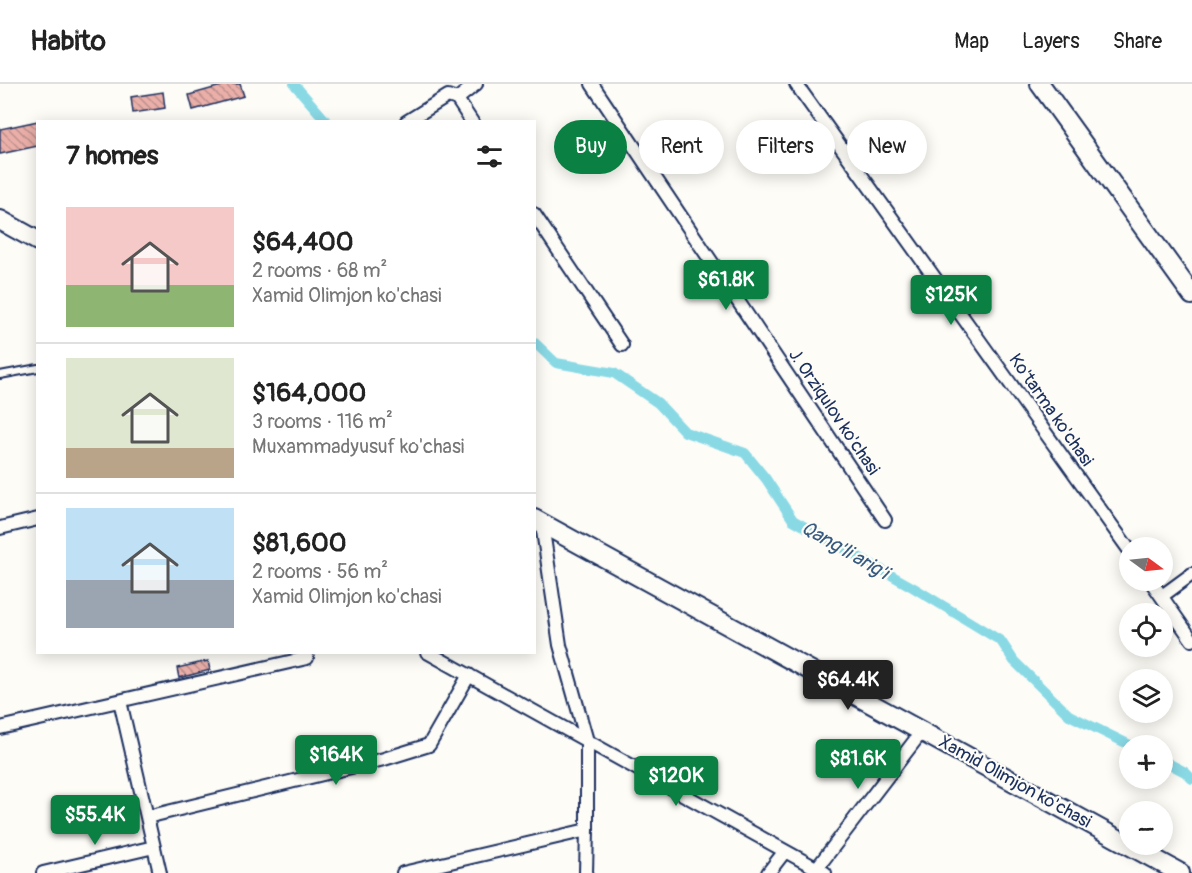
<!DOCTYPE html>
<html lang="en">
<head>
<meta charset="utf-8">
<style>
	:root { --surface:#fff; --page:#f6f6f6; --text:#222; --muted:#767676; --line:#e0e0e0; --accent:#0b8043 }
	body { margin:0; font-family:Pangolin,sans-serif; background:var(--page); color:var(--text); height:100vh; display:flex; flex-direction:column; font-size:22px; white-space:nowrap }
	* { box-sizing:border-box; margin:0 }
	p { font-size:20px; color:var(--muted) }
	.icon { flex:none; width:33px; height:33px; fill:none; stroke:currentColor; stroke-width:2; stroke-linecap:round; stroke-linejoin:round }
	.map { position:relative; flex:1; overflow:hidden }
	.drawer { position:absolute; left:36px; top:36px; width:500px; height:534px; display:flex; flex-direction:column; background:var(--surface); border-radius:0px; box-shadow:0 3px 15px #0003 }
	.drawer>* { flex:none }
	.top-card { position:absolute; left:554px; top:36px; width:548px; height:54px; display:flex; gap:12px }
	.needle { width:39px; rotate:105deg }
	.controls { position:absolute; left:1119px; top:453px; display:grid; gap:12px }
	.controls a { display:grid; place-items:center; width:54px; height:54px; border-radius:50%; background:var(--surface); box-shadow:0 3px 15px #0003; font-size:30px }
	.price { position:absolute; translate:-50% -51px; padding:0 14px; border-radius:6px; background:var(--accent); color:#fff; font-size:20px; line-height:39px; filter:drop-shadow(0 2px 3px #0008) }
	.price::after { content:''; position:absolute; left:50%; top:36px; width:18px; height:14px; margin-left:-9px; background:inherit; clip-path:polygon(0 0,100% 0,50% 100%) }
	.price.selected { background:#222; color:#fff }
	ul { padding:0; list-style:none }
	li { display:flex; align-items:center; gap:18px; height:150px; padding:0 30px }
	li+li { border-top:2px solid var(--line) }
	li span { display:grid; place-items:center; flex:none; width:168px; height:120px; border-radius:0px; color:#555 }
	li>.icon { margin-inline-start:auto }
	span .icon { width:72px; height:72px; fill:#fffc; stroke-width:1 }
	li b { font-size:26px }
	h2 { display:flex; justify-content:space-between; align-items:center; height:72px; padding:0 30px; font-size:26px }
	.chip { padding:0 21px; border-radius:27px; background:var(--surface); box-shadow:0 3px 15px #0003; font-size:21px; line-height:54px }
	.chip.selected { background:var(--accent); color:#fff }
	header { display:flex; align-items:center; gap:36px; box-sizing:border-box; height:84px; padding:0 30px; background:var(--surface); border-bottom:2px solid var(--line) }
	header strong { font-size:28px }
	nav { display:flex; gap:33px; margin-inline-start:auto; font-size:21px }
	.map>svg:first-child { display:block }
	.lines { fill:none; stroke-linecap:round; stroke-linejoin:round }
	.canal { stroke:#89d9e5; stroke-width:10 }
	.building { fill:url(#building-back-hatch); stroke:#1b2f5e; stroke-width:1.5 }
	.lane-casing { stroke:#1b2f5e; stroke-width:10 }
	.street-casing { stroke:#1b2f5e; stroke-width:16 }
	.secondary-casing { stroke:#1b2f5e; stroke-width:22 }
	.lane { stroke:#fdfcf7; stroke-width:6 }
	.street { stroke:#fdfcf7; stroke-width:12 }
	.secondary { stroke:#fdfcf7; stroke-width:18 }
	.labels { text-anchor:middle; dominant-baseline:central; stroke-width:4.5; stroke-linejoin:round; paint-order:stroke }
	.street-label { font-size:18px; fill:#1b2f5e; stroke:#fdfcf7 }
	.water-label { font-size:20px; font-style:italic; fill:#365a80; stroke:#fdfcf7 }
</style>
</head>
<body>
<header>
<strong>Habito</strong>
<nav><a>Map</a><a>Layers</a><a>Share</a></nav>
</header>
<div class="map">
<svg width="1192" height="789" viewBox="0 0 1192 789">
	<defs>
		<pattern id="building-back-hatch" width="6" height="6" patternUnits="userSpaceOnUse" patternTransform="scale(1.5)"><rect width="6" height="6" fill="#eaafa8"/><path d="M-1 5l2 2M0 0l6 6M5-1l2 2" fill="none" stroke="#bd8f8c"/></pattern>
	</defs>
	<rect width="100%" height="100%" fill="#fdfcf7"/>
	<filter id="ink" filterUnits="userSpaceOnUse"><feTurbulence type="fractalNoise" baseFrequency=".0167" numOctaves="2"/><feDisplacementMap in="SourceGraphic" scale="12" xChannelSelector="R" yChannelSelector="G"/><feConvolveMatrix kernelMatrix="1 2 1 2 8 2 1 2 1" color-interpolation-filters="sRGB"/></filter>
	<g filter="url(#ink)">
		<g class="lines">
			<path class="canal" d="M 294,0 L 327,38
				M 534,258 L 556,279 L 614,289 L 658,319 L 685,348 L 745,369 L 766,395 L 793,436 L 914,504 L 1001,557 L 1014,577 L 1069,631 L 1132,662
				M 1162,676 L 1185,688 L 1192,695"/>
		</g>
		<path class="building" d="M 228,0 L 240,0 L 244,12 L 193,26 L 189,11 Z
			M 163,8 L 165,24 L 133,29 L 131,13 Z
			M 38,37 L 38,62 L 0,70 L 0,45 Z
			M 208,577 L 210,586 L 179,594 L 177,584 Z"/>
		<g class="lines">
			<defs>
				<path id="lane" d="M 0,291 L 38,284"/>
				<path id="street" d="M 592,0 L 885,436
					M 796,0 L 1130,467
					M 406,38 L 448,12 L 457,15
					M 472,38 L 457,15 L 476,0
					M 534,130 L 622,261
					M 0,444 L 38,435
					M 1150,496 L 1192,556
					M 1162,512 L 1192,490
					M 427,568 L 785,767 L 768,789
					M 120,617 L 160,789
					M 0,644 L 307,574
					M 147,733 L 384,675 L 429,661 L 469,591
					M 785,767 L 825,789
					M 817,784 L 923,646
					M 43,789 L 154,763
					M 403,789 L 587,746 L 587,657 L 560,561 L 542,440
					M 586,789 L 587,746"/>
				<path id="secondary" d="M 1040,0 L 1192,211
					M 0,136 L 38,157
					M 534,435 L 1180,789"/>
			</defs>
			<use href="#lane" class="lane-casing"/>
			<use href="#street" class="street-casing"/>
			<use href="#secondary" class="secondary-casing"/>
			<use href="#lane" class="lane"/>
			<use href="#street" class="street"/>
			<use href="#secondary" class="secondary"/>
		</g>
	</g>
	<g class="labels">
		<g class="street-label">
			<text transform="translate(1051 326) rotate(55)">Ko'tarma ko'chasi</text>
			<text transform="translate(834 328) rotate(56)">J. Orziqulov ko'chasi</text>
			<text transform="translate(1015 698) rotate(29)">Xamid Olimjon ko'chasi</text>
		</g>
		<g class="water-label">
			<text transform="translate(845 466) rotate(30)">Qang'li arig'i</text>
		</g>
	</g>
</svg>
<div class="controls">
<a><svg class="needle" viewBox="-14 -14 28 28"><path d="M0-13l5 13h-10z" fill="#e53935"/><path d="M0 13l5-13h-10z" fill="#767676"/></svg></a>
<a><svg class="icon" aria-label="locate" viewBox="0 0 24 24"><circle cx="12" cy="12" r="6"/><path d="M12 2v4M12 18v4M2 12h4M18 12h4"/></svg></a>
<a><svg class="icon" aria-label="layers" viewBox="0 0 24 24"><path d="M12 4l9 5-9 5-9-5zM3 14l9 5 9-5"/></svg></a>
<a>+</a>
<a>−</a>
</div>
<b class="price" style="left:726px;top:227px">$61.8K</b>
<b class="price" style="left:951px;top:242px">$125K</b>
<b class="price selected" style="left:848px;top:627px">$64.4K</b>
<b class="price" style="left:336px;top:702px">$164K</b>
<b class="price" style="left:858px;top:706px">$81.6K</b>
<b class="price" style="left:676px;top:723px">$120K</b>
<b class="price" style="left:95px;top:762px">$55.4K</b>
<div class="top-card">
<a class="chip selected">Buy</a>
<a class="chip">Rent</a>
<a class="chip">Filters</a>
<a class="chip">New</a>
</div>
<section class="drawer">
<h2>7 homes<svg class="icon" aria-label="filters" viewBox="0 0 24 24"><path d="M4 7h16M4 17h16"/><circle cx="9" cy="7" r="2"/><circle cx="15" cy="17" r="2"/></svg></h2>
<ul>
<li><span style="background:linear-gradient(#f6c9c9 65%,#8fb573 0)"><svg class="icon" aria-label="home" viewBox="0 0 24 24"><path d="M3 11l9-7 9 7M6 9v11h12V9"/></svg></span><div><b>$64,400</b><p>2 rooms · 68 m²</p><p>Xamid Olimjon ko'chasi</p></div></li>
<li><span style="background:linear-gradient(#dfe7d0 75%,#b9a48a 0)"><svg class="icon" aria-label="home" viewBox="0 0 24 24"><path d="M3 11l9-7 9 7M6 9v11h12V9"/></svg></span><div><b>$164,000</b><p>3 rooms · 116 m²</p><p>Muxammadyusuf ko'chasi</p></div></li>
<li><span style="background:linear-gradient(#bfe0f5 60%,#9aa5b1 0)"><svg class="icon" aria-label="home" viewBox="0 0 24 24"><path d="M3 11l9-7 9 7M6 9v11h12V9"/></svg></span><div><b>$81,600</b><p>2 rooms · 56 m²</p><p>Xamid Olimjon ko'chasi</p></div></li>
</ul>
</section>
</div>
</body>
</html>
